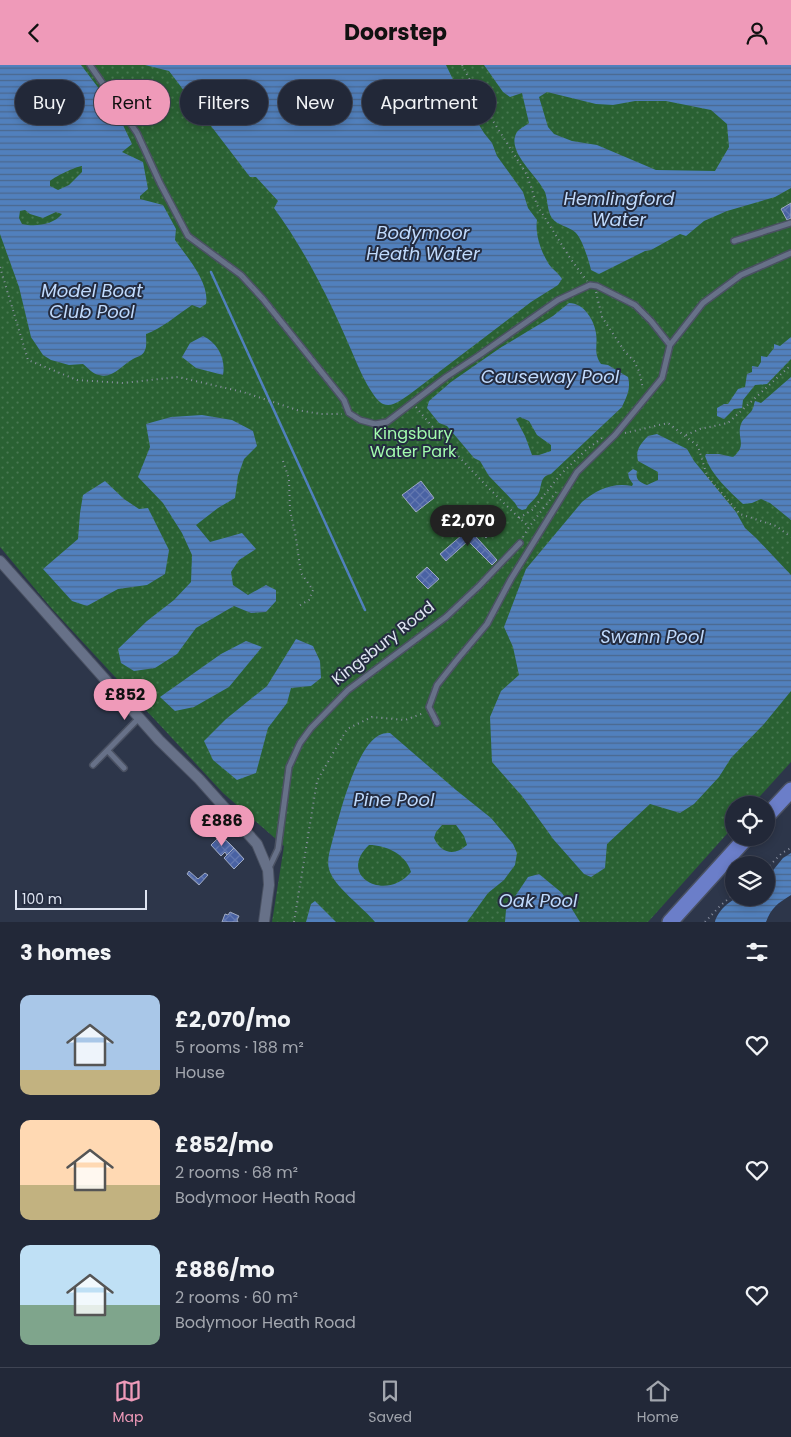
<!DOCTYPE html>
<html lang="en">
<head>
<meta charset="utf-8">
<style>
	:root { --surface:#222838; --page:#2e3443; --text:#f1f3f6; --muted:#a2a6ae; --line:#3f4453; --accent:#ef9ab9 }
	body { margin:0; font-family:Poppins,sans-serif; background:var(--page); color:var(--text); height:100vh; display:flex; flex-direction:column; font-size:19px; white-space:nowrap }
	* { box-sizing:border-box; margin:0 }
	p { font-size:16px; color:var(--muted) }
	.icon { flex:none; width:28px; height:28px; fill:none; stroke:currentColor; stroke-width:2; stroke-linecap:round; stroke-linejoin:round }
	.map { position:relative; height:857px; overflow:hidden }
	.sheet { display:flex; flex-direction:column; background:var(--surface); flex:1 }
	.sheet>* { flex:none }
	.hud { position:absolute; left:15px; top:15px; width:500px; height:45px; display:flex; gap:10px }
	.buttons { position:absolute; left:725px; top:731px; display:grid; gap:10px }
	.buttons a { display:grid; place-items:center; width:50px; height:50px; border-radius:50%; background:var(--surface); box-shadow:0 2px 8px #0003,0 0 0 1px var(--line); font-size:25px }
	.scale { position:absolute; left:15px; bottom:12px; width:132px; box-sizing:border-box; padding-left:5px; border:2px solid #dee4f1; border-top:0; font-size:14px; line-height:18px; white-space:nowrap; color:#dee4f1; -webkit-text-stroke:4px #242c40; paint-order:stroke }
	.price { position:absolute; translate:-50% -42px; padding:0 11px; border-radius:18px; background:var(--accent); color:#111; font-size:16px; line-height:32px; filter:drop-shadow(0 1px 2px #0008) }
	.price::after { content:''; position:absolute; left:50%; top:30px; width:15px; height:11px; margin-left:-8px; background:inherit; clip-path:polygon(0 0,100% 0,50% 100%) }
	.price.active { background:#222; color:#fff }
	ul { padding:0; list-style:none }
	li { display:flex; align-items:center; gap:15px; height:125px; padding:0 20px }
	li span { display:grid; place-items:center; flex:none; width:140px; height:100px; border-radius:10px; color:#555 }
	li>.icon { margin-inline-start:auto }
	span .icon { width:60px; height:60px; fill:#fffc; stroke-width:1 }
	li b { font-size:21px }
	h2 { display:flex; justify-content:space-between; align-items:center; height:60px; padding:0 20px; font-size:21px }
	.tag { padding:0 18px; border-radius:22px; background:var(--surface); box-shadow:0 2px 8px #0003,0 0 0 1px var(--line); font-size:18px; line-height:45px }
	.tag.active { background:var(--accent); color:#111 }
	header { display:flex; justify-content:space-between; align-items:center; height:65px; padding:0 20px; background:var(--accent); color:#111; font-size:22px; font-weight:700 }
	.dock { display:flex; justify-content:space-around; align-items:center; height:70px; border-top:1px solid var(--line); background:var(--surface); font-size:14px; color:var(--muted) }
	.dock a { display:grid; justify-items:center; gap:2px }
	.dock .active { color:var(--accent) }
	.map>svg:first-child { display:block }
	.park { fill:url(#park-dots) }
	.water { fill:url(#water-rules); fill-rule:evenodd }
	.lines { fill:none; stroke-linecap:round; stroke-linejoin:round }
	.stream { stroke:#5180bd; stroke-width:2.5 }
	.building { fill:url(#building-cross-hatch); stroke:#9ea9c2 }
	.service-casing { stroke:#4a5162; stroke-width:8 }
	.minor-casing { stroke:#4a5162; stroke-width:12 }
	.primary-casing { stroke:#4a5162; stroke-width:18 }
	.path { stroke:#8a91a2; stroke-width:2; stroke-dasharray:1 4; stroke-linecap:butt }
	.service { stroke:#677188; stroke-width:5 }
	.minor { stroke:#677188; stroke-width:10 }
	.primary { stroke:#6b7ec9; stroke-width:15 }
	.labels { text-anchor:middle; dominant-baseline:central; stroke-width:4; stroke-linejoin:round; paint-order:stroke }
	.park-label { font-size:16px; fill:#a2fcad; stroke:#242c40 }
	.street-label { font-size:16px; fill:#dee4f1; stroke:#242c40 }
	.water-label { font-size:18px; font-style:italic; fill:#c0dafc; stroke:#242c40 }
</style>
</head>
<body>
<header><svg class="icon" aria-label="back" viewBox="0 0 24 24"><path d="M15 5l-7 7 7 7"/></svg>Doorstep<svg class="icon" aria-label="person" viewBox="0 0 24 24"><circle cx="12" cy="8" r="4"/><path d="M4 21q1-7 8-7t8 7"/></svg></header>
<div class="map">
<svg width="791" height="857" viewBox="0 0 791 857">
	<defs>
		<pattern id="park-dots" width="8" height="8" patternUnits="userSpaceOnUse" patternTransform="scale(1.25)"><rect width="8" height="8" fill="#2a6133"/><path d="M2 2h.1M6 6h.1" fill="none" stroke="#487851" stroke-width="1.8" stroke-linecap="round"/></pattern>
		<pattern id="water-rules" width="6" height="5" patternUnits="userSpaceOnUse" patternTransform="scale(1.25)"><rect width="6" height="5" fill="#5180bd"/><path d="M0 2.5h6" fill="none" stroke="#4b688e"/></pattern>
		<pattern id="building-cross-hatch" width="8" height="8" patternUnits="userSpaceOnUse" patternTransform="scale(1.25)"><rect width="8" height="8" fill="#4962a3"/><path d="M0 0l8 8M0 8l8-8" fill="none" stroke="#6378b0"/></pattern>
	</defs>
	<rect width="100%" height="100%" fill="#2d364a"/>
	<path class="park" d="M 0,0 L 791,0 L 791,697 L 752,740 L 734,740 L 734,761 L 648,857 L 272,857 L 284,781 L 223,728 L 52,544 L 0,482 Z"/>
	<path class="water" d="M 0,0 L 81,0 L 116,46 L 117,56 L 122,58 L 132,79 L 122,87 L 143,97 L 148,124 L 140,131 L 140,134 L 163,140 L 176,164 L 175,175 C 187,192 210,218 206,239 L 200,243 L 192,240 C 177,250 161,264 146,269 C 146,274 147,281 145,285 C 143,291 138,291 133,294 C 122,300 113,314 99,310 C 93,309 88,303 83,299 L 69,300 L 51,295 L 43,290 L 31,272 L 19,222 L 0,169 ZM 82,101 L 82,107 L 69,120 L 58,125 L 50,121 L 50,116 C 56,111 75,102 82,101 ZM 25,145 L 30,149 L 43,153 L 56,147 L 62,149 C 53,160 35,162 22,159 L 19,153 L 20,146 Z
		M 145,0 L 446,0 L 459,27 L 484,68 L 492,78 L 497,91 L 523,127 L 528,143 L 537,155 C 535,168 540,184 547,196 C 550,203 558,207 562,214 L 558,220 L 531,237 L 410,329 C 402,334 393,343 383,339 C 374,335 362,310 358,301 C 335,246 309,191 274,143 L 278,136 L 256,112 L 250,112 L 169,6 Z
		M 484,0 L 791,0 L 791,123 L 775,132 L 727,146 L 704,156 L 686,171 L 680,169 L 651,185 L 645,186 L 599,209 L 591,205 C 589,196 582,173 575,167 C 568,161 558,161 552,153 C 547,146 548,135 545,127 C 538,111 505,86 517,67 C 519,64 525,61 529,58 L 522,28 L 510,32 L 503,27 ZM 547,27 L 596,39 L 613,40 L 635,36 L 666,36 L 711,45 L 727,59 L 729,82 L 715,106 L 656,105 L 597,80 L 572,76 L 554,69 L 548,62 L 539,32 Z
		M 569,238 C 584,238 594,255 596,268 C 598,281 593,287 601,299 L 608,300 L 628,312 C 631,324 627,331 622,342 L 551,409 C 537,412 544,424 536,432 C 532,437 529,438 526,444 L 522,445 L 518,443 L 515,438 L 489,411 L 480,396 L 474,393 L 447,361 L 439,358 L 427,343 L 429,336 L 451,317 L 500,283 L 553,251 ZM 520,352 L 529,356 L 537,370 L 551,380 L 551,386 L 539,390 L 532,390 L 525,371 L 516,354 Z
		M 203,271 C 218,278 226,294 223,310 L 196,303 L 182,292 L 190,278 Z
		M 791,272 L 791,294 L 767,319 L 755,320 L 743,335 L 742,343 L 734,344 L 724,354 L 717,351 L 717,343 L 724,339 L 728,339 L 738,324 L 745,322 L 747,309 L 752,307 L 752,301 L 758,302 L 761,297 L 761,291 L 767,292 L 774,283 L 774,279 L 780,281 Z
		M 791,312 L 791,455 L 770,438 L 761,434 L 752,438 L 743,439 C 729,426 711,410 705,391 L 706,389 L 719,389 L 733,392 C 748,380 736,373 741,359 C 743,353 751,349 753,343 C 754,341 754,338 755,336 L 761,338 Z
		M 202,350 L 232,355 L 253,366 L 257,381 L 244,394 L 238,411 L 235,433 L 218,443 L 196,460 L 210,477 L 242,468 L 256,484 L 239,495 L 231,507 L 233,520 L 248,530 L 266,520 L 276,525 L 276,536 L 266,547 L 251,548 L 234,541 L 196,563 L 177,589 L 155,603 L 134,606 L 121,598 L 118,584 L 147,556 L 174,535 L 191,517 L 192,490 L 182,468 L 163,438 L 138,412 L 150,382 L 146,359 L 171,352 Z
		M 657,369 L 687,384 L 694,396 L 736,447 L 745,463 L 756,473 L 791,510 L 791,626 L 764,659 L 731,693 L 719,712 L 694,739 L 680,748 L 650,739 L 607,779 L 605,803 L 591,812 L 584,809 L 554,775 L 522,731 L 492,697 L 490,652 L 501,626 L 519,610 L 513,582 L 504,562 L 526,504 L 582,437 C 596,425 613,417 632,421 L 633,419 L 629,413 L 628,408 L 633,404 L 637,406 C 635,415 640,417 647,420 L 658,415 L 658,407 L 638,396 C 635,384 641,379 648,371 Z
		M 105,416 L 124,434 L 139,444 L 148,443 L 169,485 L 165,509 L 147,520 L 118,524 L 87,541 L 72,536 L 43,504 L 78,474 L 80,448 L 83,430 Z
		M 296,574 L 313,581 L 320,596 L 321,613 L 311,621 L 291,623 L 287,638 L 268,663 L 256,708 L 237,715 L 213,695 L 204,676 L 226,654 L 267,621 Z
		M 246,576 L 262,582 L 229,622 L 194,642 L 175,646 L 160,632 L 221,589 Z
		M 390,668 L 456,725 L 491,753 L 513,779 L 517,788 L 515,800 L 504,815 L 488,828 L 467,857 L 375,857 C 364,843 333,821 329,804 C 327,797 329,788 331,781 C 338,756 356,677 382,669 C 384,668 387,668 390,668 ZM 442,760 L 456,760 L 464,771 L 467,780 C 454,792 441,788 434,773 L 436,767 ZM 369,780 C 386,780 406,789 411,807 C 386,838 336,811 369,780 Z
		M 791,788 L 791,830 C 778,838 771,843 766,857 L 715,857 C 717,847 730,834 741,832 C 749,831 758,832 766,832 L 766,814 L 783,793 Z
		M 539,809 L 562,828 L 580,857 L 505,857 L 506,845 L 528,812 Z
		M 315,836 L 336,857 L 306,857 L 311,839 Z"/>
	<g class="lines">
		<path class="stream" d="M 211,207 L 365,545"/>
	</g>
	<path class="building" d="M 791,138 L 791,153 L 787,155 L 781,144 Z
		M 421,416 L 434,433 L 416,447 L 402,430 Z
		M 491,449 L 499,458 L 486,473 L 476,463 Z
		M 469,464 L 497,495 L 492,500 L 468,476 L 446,496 L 440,489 Z
		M 427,502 L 439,514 L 428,524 L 416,512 Z
		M 218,773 L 223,778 L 226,775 L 234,783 L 227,790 L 225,787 L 221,791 L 211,780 Z
		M 234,783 L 244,794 L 234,804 L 224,793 Z
		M 189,806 L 198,814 L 205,808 L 208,810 L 199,820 L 187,809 Z
		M 230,847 L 239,851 L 237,855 L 238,857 L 222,857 L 225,849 L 228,850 Z"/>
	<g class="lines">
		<defs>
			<path id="service" d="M 90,0 L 137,68 L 160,118 L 188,171 L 241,210 L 263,234 L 344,335 L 349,348 L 360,355 L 375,359 L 387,357 L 446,312 L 478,291 L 558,235 L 590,220 L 597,221 L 635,240 L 651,256 L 670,280
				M 734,176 L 791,158
				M 437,658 L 429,642 L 437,620 L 456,596 L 487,559 L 511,514 L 577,407 L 615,370 L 662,313 L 670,280 L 703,238 L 741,210 L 791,188
				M 108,686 L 124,703
				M 93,700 L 139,653
				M 268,805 L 278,784 L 289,702 L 300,678 L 311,663 L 348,625 L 446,552 L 479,521 L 520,478"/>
			<path id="minor" d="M 0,496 L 159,675 L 199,714 L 257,779 L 268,805 L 269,820 L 264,857"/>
			<path id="primary" d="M 766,752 L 791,725
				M 670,857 L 747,772"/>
		</defs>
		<use href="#service" class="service-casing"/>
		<use href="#minor" class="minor-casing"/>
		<use href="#primary" class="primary-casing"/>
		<path class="path" d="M 462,0 L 483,40 L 527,110 L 537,140 L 570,193 L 587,216
			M 0,202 L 28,295 L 77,315 L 123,318 L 178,312 L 243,327 L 297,345 L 321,349 L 342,349
			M 596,227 L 602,252 L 625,287 L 634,296 L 639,306 L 643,324
			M 416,342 C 451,385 488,424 529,462
			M 625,368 L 668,358 L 698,381 L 707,411 L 740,449 L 776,461 L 791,472
			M 686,370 L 700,364 L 728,358 L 791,300
			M 283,396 L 289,414 L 290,446 L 295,467 L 301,508 L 313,525 L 309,535 L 297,542
			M 519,453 L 532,445 L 561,409 L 586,385 L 603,372
			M 523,472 L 529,462 L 556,427
			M 766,804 L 782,788 L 791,783
			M 294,857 L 317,716 L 347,664 L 372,652 L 405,655 L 424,648
			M 705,857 L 720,841 L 734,829"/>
		<use href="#service" class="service"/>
		<use href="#minor" class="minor"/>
		<use href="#primary" class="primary"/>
	</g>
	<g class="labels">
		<g class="park-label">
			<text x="413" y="368">Kingsbury<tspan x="413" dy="18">Water Park</tspan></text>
		</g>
		<g class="street-label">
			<text transform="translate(383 578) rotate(-38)">Kingsbury Road</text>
		</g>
		<g class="water-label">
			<text x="619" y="133">Hemlingford<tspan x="619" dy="21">Water</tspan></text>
			<text x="423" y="167">Bodymoor<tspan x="423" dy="21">Heath Water</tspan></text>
			<text x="92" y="225">Model Boat<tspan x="92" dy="21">Club Pool</tspan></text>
			<text x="550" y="311">Causeway Pool</text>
			<text x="652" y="571">Swann Pool</text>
			<text x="394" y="734">Pine Pool</text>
			<text x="538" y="835">Oak Pool</text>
		</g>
	</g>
</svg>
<div class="buttons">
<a><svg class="icon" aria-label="locate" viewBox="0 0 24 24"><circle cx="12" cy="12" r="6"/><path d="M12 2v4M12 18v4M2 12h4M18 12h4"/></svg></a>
<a><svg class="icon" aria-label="layers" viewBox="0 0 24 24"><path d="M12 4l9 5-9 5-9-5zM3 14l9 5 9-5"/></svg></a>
</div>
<div class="scale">100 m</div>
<b class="price active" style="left:468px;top:482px">£2,070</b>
<b class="price" style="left:125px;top:656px">£852</b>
<b class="price" style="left:222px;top:782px">£886</b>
<div class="hud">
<a class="tag">Buy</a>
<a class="tag active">Rent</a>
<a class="tag">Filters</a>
<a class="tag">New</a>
<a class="tag">Apartment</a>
</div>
</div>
<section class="sheet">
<h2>3 homes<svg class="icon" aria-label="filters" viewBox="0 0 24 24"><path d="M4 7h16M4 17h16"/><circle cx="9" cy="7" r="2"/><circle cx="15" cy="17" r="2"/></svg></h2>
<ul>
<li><span style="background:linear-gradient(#a9c7e8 75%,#c2b280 0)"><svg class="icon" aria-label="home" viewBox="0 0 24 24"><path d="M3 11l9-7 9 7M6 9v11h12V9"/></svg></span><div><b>£2,070/mo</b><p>5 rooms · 188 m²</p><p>House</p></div><svg class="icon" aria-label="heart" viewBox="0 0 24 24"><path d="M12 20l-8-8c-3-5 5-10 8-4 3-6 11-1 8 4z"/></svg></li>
<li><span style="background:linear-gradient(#ffd9b3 65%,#c2b280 0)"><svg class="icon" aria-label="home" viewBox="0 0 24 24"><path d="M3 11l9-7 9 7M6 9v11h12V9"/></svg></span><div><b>£852/mo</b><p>2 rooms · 68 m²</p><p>Bodymoor Heath Road</p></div><svg class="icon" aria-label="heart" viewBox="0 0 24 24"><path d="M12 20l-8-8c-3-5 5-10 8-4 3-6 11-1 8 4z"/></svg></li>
<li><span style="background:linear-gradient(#bfe0f5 60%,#7fa58c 0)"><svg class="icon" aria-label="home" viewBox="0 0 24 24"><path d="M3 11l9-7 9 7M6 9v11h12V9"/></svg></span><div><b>£886/mo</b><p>2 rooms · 60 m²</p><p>Bodymoor Heath Road</p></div><svg class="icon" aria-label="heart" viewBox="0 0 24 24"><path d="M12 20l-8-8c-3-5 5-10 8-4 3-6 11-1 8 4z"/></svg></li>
</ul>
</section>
<nav class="dock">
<a class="active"><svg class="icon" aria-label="map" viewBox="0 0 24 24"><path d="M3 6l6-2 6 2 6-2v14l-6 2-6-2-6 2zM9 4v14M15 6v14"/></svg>Map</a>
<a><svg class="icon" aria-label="saved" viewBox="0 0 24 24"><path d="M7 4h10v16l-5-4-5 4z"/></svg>Saved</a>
<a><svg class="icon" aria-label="home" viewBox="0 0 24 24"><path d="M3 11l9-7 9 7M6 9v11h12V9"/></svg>Home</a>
</nav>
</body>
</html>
